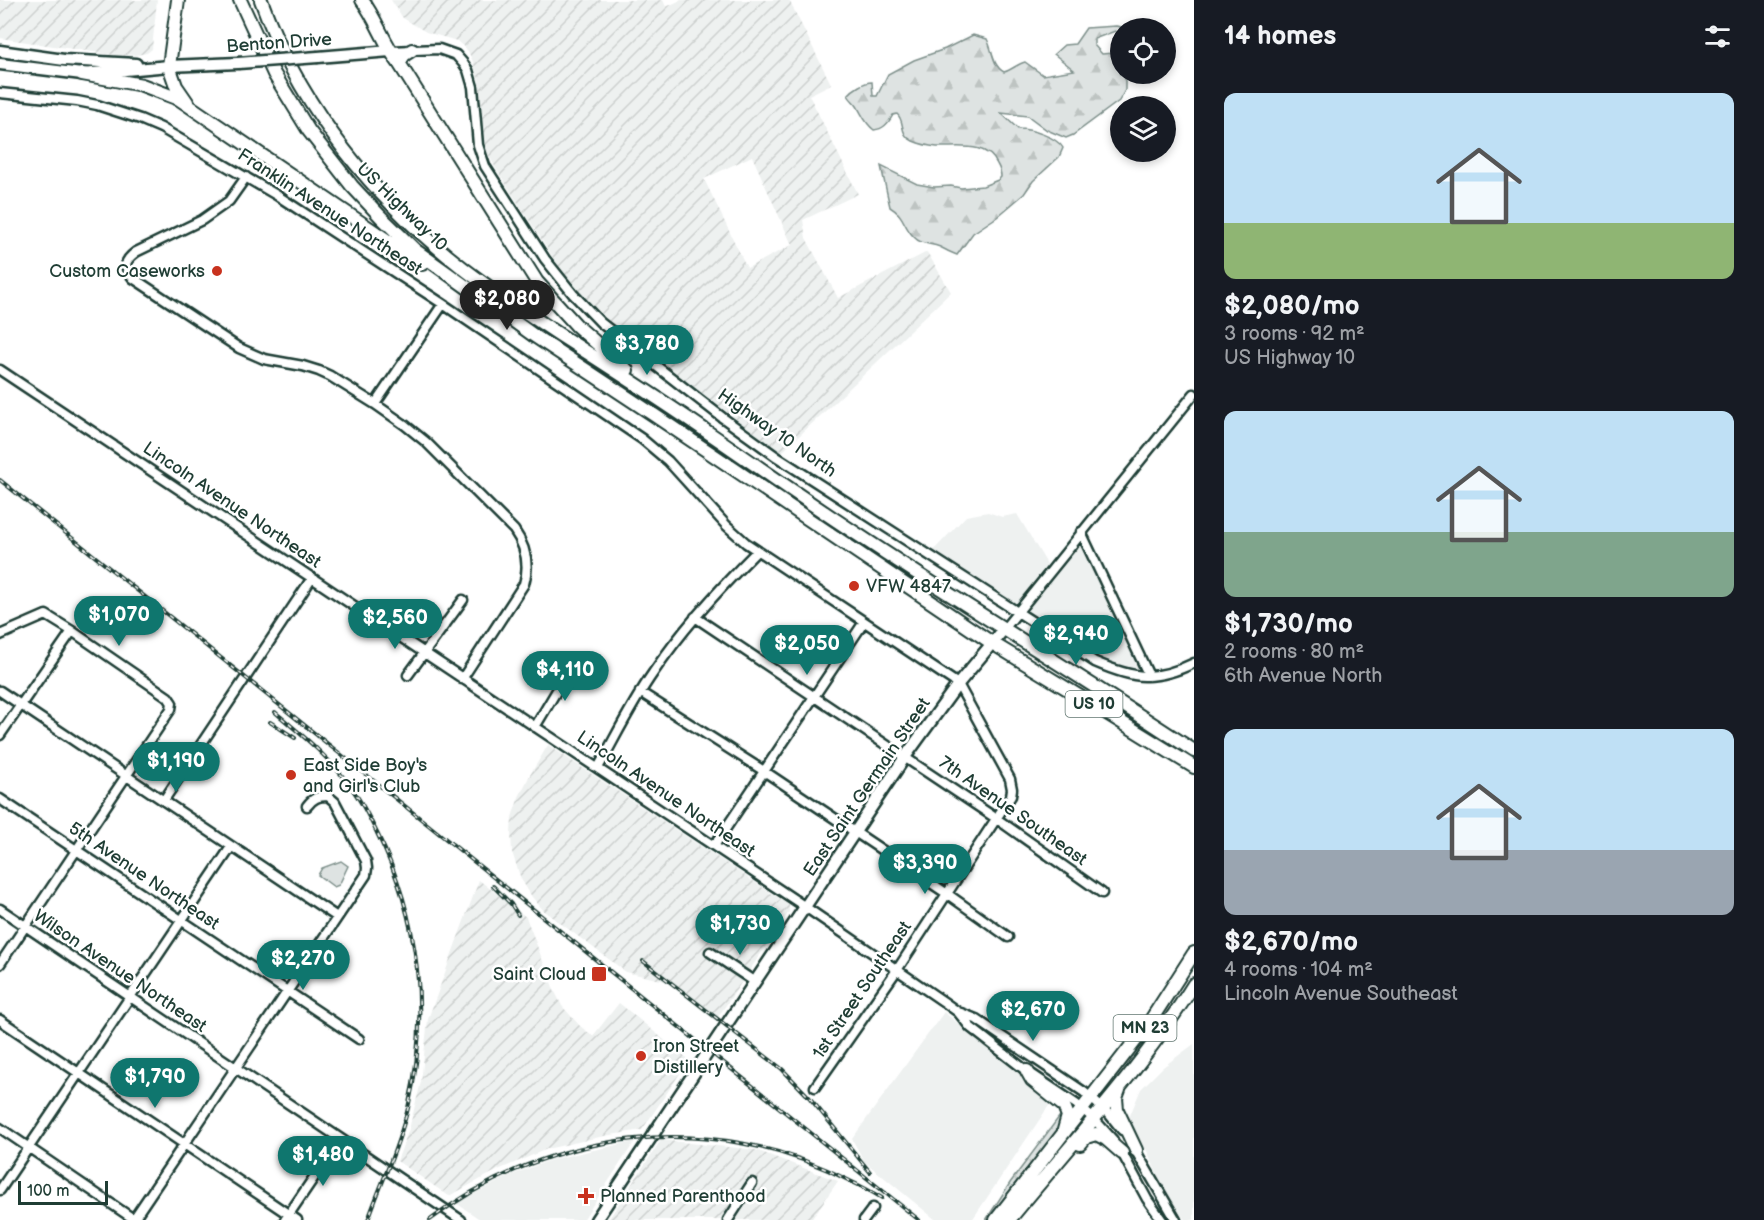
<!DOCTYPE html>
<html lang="en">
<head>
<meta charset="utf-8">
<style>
	:root { --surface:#171b24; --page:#20242c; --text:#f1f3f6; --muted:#9ea1a6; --accent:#0f766e }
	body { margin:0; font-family:"Balsamiq Sans",sans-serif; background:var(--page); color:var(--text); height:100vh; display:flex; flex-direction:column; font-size:22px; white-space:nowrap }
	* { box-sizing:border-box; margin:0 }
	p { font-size:20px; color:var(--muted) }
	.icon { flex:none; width:33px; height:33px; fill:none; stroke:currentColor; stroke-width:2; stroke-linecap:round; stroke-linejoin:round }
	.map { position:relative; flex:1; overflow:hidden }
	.drawer { display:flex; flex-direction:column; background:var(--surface); width:570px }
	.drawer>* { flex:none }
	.controls { position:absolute; left:1110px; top:18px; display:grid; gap:12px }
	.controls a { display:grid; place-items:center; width:66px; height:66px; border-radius:50%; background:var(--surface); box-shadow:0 3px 9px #0003; font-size:30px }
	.scale { position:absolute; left:18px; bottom:15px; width:90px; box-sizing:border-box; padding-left:6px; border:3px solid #1f3d34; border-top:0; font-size:16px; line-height:21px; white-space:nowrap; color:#1f3d34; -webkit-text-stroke:4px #fff; paint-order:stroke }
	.price { position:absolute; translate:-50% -51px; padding:0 14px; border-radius:21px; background:var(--accent); color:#fff; font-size:20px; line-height:39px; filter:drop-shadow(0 2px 3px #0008) }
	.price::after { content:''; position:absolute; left:50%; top:36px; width:18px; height:14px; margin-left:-9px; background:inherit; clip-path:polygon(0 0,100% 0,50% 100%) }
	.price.active { background:#222; color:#fff }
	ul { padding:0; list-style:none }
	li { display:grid; align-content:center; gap:12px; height:318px; padding:0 30px }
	li span { display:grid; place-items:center; height:186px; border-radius:12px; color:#555 }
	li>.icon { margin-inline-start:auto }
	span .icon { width:108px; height:108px; fill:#fffc; stroke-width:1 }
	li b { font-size:26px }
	h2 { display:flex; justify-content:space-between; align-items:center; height:72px; padding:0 30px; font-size:26px }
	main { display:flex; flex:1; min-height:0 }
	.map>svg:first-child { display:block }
	.built { fill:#eef1f0 }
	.industrial { fill:url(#industrial-furrows); fill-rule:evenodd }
	.grass { fill:url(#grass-tufts); stroke:#7e908b; stroke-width:1.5 }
	.forest { fill:url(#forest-firs); stroke:#7e908b; stroke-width:1.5 }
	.green { fill:#dee3e2; stroke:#7e908b; stroke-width:1.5 }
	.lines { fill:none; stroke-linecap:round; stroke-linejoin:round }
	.minor-casing { stroke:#1f3d34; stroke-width:13 }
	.major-casing { stroke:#1f3d34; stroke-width:15 }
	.highway-casing { stroke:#1f3d34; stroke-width:16 }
	.minor { stroke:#fff; stroke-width:8 }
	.major { stroke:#fff; stroke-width:10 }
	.highway { stroke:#fff; stroke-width:12 }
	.rail-casing { stroke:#1f3d34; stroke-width:4 }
	.rail { stroke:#fff; stroke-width:1.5; stroke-dasharray:4.5; stroke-linecap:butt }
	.major-bridge-casing { stroke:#1f3d34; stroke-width:15; stroke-linecap:butt }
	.major-bridge { stroke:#fff; stroke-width:10 }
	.poi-dot { fill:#c8321e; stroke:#fff; stroke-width:2 }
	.labels { text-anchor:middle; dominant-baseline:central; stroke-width:5; stroke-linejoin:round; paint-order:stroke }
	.shield { fill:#fff; stroke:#627771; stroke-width:1.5 }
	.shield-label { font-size:16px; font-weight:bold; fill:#1f3d34 }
	.street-label { font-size:18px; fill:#1f3d34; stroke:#fff }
	.poi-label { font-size:18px; fill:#1f3d34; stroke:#fff; text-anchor:start }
</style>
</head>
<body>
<main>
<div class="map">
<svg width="1194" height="1220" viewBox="0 0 1194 1220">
	<defs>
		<pattern id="industrial-furrows" width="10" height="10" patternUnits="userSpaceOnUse" patternTransform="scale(1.5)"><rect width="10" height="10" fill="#eef1f0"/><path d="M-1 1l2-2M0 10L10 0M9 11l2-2" fill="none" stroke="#ccd0ce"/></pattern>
		<pattern id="grass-tufts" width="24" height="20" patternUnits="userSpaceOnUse" patternTransform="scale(1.5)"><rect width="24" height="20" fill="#dee3e2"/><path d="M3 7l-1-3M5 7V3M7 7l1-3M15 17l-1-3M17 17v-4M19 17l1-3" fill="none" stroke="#bec4c2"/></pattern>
		<pattern id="forest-firs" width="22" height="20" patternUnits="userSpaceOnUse" patternTransform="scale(1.5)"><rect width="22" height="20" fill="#dee3e2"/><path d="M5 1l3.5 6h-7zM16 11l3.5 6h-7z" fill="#bec4c2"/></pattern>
	</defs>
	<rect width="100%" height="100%" fill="#fff"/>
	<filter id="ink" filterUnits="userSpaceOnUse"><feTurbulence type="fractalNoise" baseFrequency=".0167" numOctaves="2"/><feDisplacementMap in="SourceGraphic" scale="12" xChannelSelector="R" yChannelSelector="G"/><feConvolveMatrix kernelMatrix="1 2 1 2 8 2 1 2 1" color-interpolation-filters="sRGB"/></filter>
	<g filter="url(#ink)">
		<path class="built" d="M 988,512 L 1002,517 L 1017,514 L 1047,564 L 1016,605 L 932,552 L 966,516 Z
			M 1080,540 L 1143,672 L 1110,667 L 1024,612 Z
			M 944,1012 L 1052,1101 L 972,1220 L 936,1220 L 864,1161 L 852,1139 Z
			M 1194,1044 L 1194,1220 L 1185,1220 L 1170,1199 L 1158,1176 L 1148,1153 L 1128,1120 L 1141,1089 L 1163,1067 Z
			M 635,1141 L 583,1220 L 481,1220 L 456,1203 L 511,1175 L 553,1159 Z"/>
		<path class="industrial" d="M 0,0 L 157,0 L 152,49 L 147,53 L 136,55 L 120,56 L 0,38 Z
			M 391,0 L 663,0 L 666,7 L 681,0 L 789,0 L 831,84 L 809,95 L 858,194 L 803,220 L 806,238 L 838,298 L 927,252 L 951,292 L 781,453 L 620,331 L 584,297 L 572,287 L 495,167 L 485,147 L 481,122 L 479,80 L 473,62 L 468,51 L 457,41 L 426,32 L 403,18 ZM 752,156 L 792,245 L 747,268 L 704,179 Z
			M 548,745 L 789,905 L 789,912 L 718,1017 L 674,983 L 626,972 L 544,911 L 532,897 L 521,879 L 512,852 L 511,834 L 512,817 L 519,797 L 530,775 Z
			M 479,880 L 526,917 L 554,990 L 562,1006 L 580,1026 L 593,1036 L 619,1003 L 689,1060 L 642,1130 L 604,1136 L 547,1149 L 498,1170 L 449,1196 L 397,1161 L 409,1129 L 421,1082 L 428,1019 Z
			M 661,1140 L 756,1150 L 838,1181 L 811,1220 L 608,1220 Z"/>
		<path class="grass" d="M 1062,1113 L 1062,1127 L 990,1220 L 986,1220 L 1010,1183 Z"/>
		<path class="forest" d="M 1116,26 L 1129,28 L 1120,28 L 1120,33 L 1115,31 L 1094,39 L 1094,45 L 1102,54 L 1113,53 L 1120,63 L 1120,74 L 1125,74 L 1125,90 L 1119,101 L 1073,135 L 1066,138 L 1047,130 L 1028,116 L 1001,113 L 1018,129 C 1031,129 1057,137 1063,148 L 1059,157 L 1033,181 L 1024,194 L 997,217 L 973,233 L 957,255 C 951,253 946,250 940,247 C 930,243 921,245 914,237 C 903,226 905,216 890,207 L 881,166 L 917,184 L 934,187 L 951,186 L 961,188 L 983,186 L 998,180 L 1001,177 C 1001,172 1000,169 997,164 C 987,141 957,148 937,147 C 929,146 920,144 913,141 C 898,134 906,122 897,114 L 893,115 C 888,124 883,129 874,130 C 865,123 863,116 857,106 C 854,102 850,99 848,95 C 853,89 864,82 872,82 L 873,96 L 877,96 L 888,74 L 914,60 L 945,49 L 973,35 L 987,39 C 993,51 992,65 1004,72 C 1012,70 1017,64 1025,62 L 1043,75 L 1074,70 L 1054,54 L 1064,45 L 1075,44 L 1086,28 Z"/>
		<path class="green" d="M 341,861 L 348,866 L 339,885 L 334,887 L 318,875 L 322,868 Z"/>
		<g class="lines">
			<defs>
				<path id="minor" d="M 390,51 L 439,49 L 456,55 L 463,63 L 468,70 L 473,87 L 478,145 L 485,166 L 545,259 L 573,294 L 601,323 L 723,418 L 777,457 L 1095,662 C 1134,679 1155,682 1194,663
					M 0,93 L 77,101 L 97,105 L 140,119 L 161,128 L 278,196 L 443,304 L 642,439 L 668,461 L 726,525 L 746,543 L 958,684 L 1010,779 L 1012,789 L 1011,796 L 897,970 L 815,1087
					M 246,177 L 229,201 L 202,220 L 136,252 C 124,261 123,266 133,278 L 239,348 L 264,359 L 303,366 L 319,371 L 330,376 L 375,404 L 405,425 L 426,442 L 514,530 C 526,547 530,564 524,584 L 462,679
					M 0,370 L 798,902 L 944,1002 L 958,1012 L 970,1027 L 1024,1069 L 1076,1104 L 1094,1119 L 1113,1140
					M 375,404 L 443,304
					M 1081,532 L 1149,676
					M 695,617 L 997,819 L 1102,893
					M 1004,629 L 1194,394
					M 0,635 L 46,615 L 72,631 L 168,697 L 172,703 L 171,709 L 0,964
					M 408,675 L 463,600
					M 0,691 L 337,917
					M 640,692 L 764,771 L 946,893 L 1008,937
					M 535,727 L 572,665
					M 0,735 L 72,631
					M 598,768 C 616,736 632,703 653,673 C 683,628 719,589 757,551
					M 0,799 L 359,1039
					M 164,800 L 312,578
					M 714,846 L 864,622
					M 0,909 L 461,1220
					M 710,952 L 755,982
					M 961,1013 L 976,1019 L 1084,1092 L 1109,1114 L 1122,1130
					M 0,1020 L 297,1220
					M 0,1128 L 135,1220
					M 1134,1148 L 1176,1220
					M 1121,1151 L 1147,1199 L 1162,1220
					M 0,1190 L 231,847
					M 133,1220 L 366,875 L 367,868 L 366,861 L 335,802 L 328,796 C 318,796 313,798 307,806
					M 285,1220 L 340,1139
					M 728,1220 L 752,1183
					M 864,1220 L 873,1208"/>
				<path id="major" d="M 0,51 L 64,60 L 136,64
					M 318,57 L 390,51
					M 0,64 L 82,74 L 169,66 L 238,63
					M 596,1220 L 905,757 L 958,684 L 1004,629"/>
				<path id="highway" d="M 178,0 L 169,66 L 176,86 L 187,102
					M 240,0 L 274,74 L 309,131 L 352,186 L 381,217 L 415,250 L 533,335 L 654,415 L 992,643 L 1092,704 L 1194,767
					M 261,0 C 295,95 360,181 436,246 C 475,280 518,307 560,335 C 610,367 660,399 709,433 C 759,467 809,503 860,536 C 970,609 1084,678 1194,751
					M 362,0 C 377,20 384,44 399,63 L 537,282 L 577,326 L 627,370
					M 399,63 L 404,55 L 412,50
					M 82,74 L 142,85 L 179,99 L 422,264
					M 1027,1071 L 1032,1080 L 1064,1106 L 1068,1116 L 1064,1130
					M 1119,1090 L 1116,1098 L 1117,1110 L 1136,1150
					M 1080,1144 L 1086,1137 L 1096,1134 L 1106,1139 L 1122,1153
					M 996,1220 L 1149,1023 L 1194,953
					M 1009,1220 C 1072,1143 1141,1069 1194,984"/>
			</defs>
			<use href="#minor" class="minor-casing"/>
			<use href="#major" class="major-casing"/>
			<use href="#highway" class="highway-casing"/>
			<use href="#minor" class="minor"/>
			<use href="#major" class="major"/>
			<use href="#highway" class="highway"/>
			<defs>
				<path id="rail" d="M 0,480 L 919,1220
					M 275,712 C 302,735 330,758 350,786 C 361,800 369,817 377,833 C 420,919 430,1015 408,1108 C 399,1146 381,1183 368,1220
					M 270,722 L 295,738
					M 493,886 L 511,904 L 518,915
					M 643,961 L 782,1069 L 809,1097 L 870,1172
					M 430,1220 C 551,1128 714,1109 850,1181 C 861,1186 872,1192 882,1198"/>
			</defs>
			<use href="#rail" class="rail-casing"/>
			<use href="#rail" class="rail"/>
			<defs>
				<path id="major-bridge" d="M 238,63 L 318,57"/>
			</defs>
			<use href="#major-bridge" class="major-bridge-casing"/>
			<use href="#major-bridge" class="major-bridge"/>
		</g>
	</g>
	<g class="poi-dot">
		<circle cx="217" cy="271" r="6"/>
		<circle cx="854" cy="586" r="6"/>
		<circle cx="291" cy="775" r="6"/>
		<rect x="591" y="966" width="16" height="16" rx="3"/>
		<circle cx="641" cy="1056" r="6"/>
		<path d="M583 1187h6v6h6v6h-6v6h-6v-6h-6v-6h6z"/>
	</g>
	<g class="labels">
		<g class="shield">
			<rect x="1065.5" y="691" width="57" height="26" rx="4.5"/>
			<rect x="1113.5" y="1015" width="63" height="26" rx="4.5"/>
		</g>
		<g class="shield-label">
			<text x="1094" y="704">US 10</text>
			<text x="1145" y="1028">MN 23</text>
		</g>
		<g class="street-label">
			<text transform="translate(279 43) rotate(-4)">Benton Drive</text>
			<text transform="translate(402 207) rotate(44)">US Highway 10</text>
			<text transform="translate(330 212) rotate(33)">Franklin Avenue Northeast</text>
			<text transform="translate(777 433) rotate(35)">Highway 10 North</text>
			<text transform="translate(232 505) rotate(34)">Lincoln Avenue Northeast</text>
			<text transform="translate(867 787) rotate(-56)">East Saint Germain Street</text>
			<text transform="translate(666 794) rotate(34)">Lincoln Avenue Northeast</text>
			<text transform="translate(1013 811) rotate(35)">7th Avenue Southeast</text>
			<text transform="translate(144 876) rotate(34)">5th Avenue Northeast</text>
			<text transform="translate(120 971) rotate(34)">Wilson Avenue Northeast</text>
			<text transform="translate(862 990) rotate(-56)">1st Street Southeast</text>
		</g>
		<g class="poi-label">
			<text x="205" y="271" text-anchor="end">Custom Caseworks</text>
			<text x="866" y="586">VFW 4847</text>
			<text x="303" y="765">East Side Boy's<tspan x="303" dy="21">and Girl's Club</tspan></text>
			<text x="586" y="974" text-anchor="end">Saint Cloud</text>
			<text x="653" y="1046">Iron Street<tspan x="653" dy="21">Distillery</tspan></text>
			<text x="600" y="1196">Planned Parenthood</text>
		</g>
	</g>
</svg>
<div class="controls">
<a><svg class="icon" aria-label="locate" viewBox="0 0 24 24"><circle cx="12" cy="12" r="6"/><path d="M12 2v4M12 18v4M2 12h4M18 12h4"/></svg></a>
<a><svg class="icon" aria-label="layers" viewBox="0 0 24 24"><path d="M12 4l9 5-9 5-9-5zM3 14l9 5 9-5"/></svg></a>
</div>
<div class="scale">100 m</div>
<b class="price active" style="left:507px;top:331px">$2,080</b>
<b class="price" style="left:647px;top:376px">$3,780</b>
<b class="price" style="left:119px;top:647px">$1,070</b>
<b class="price" style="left:395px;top:650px">$2,560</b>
<b class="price" style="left:1076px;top:666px">$2,940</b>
<b class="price" style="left:807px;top:676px">$2,050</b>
<b class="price" style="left:565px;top:702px">$4,110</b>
<b class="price" style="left:176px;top:793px">$1,190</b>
<b class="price" style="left:925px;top:895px">$3,390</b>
<b class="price" style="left:740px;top:956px">$1,730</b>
<b class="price" style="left:303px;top:991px">$2,270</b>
<b class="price" style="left:1033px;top:1042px">$2,670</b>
<b class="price" style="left:155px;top:1109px">$1,790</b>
<b class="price" style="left:323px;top:1187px">$1,480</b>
</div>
<section class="drawer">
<h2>14 homes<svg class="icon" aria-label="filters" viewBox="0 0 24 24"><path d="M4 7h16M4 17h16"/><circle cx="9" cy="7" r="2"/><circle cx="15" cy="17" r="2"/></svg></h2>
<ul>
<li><span style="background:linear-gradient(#bfe0f5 70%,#8fb573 0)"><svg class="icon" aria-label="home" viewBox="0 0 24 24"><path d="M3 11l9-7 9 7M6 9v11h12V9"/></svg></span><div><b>$2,080/mo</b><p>3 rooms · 92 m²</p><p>US Highway 10</p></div></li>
<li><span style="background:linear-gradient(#bfe0f5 65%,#7fa58c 0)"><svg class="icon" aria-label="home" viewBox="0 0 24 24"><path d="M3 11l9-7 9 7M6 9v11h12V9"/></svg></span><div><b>$1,730/mo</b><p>2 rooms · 80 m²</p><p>6th Avenue North</p></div></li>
<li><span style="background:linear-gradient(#bfe0f5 65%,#9aa5b1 0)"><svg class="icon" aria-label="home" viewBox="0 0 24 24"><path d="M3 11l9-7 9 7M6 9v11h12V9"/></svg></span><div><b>$2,670/mo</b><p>4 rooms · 104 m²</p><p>Lincoln Avenue Southeast</p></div></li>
</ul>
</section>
</main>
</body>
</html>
